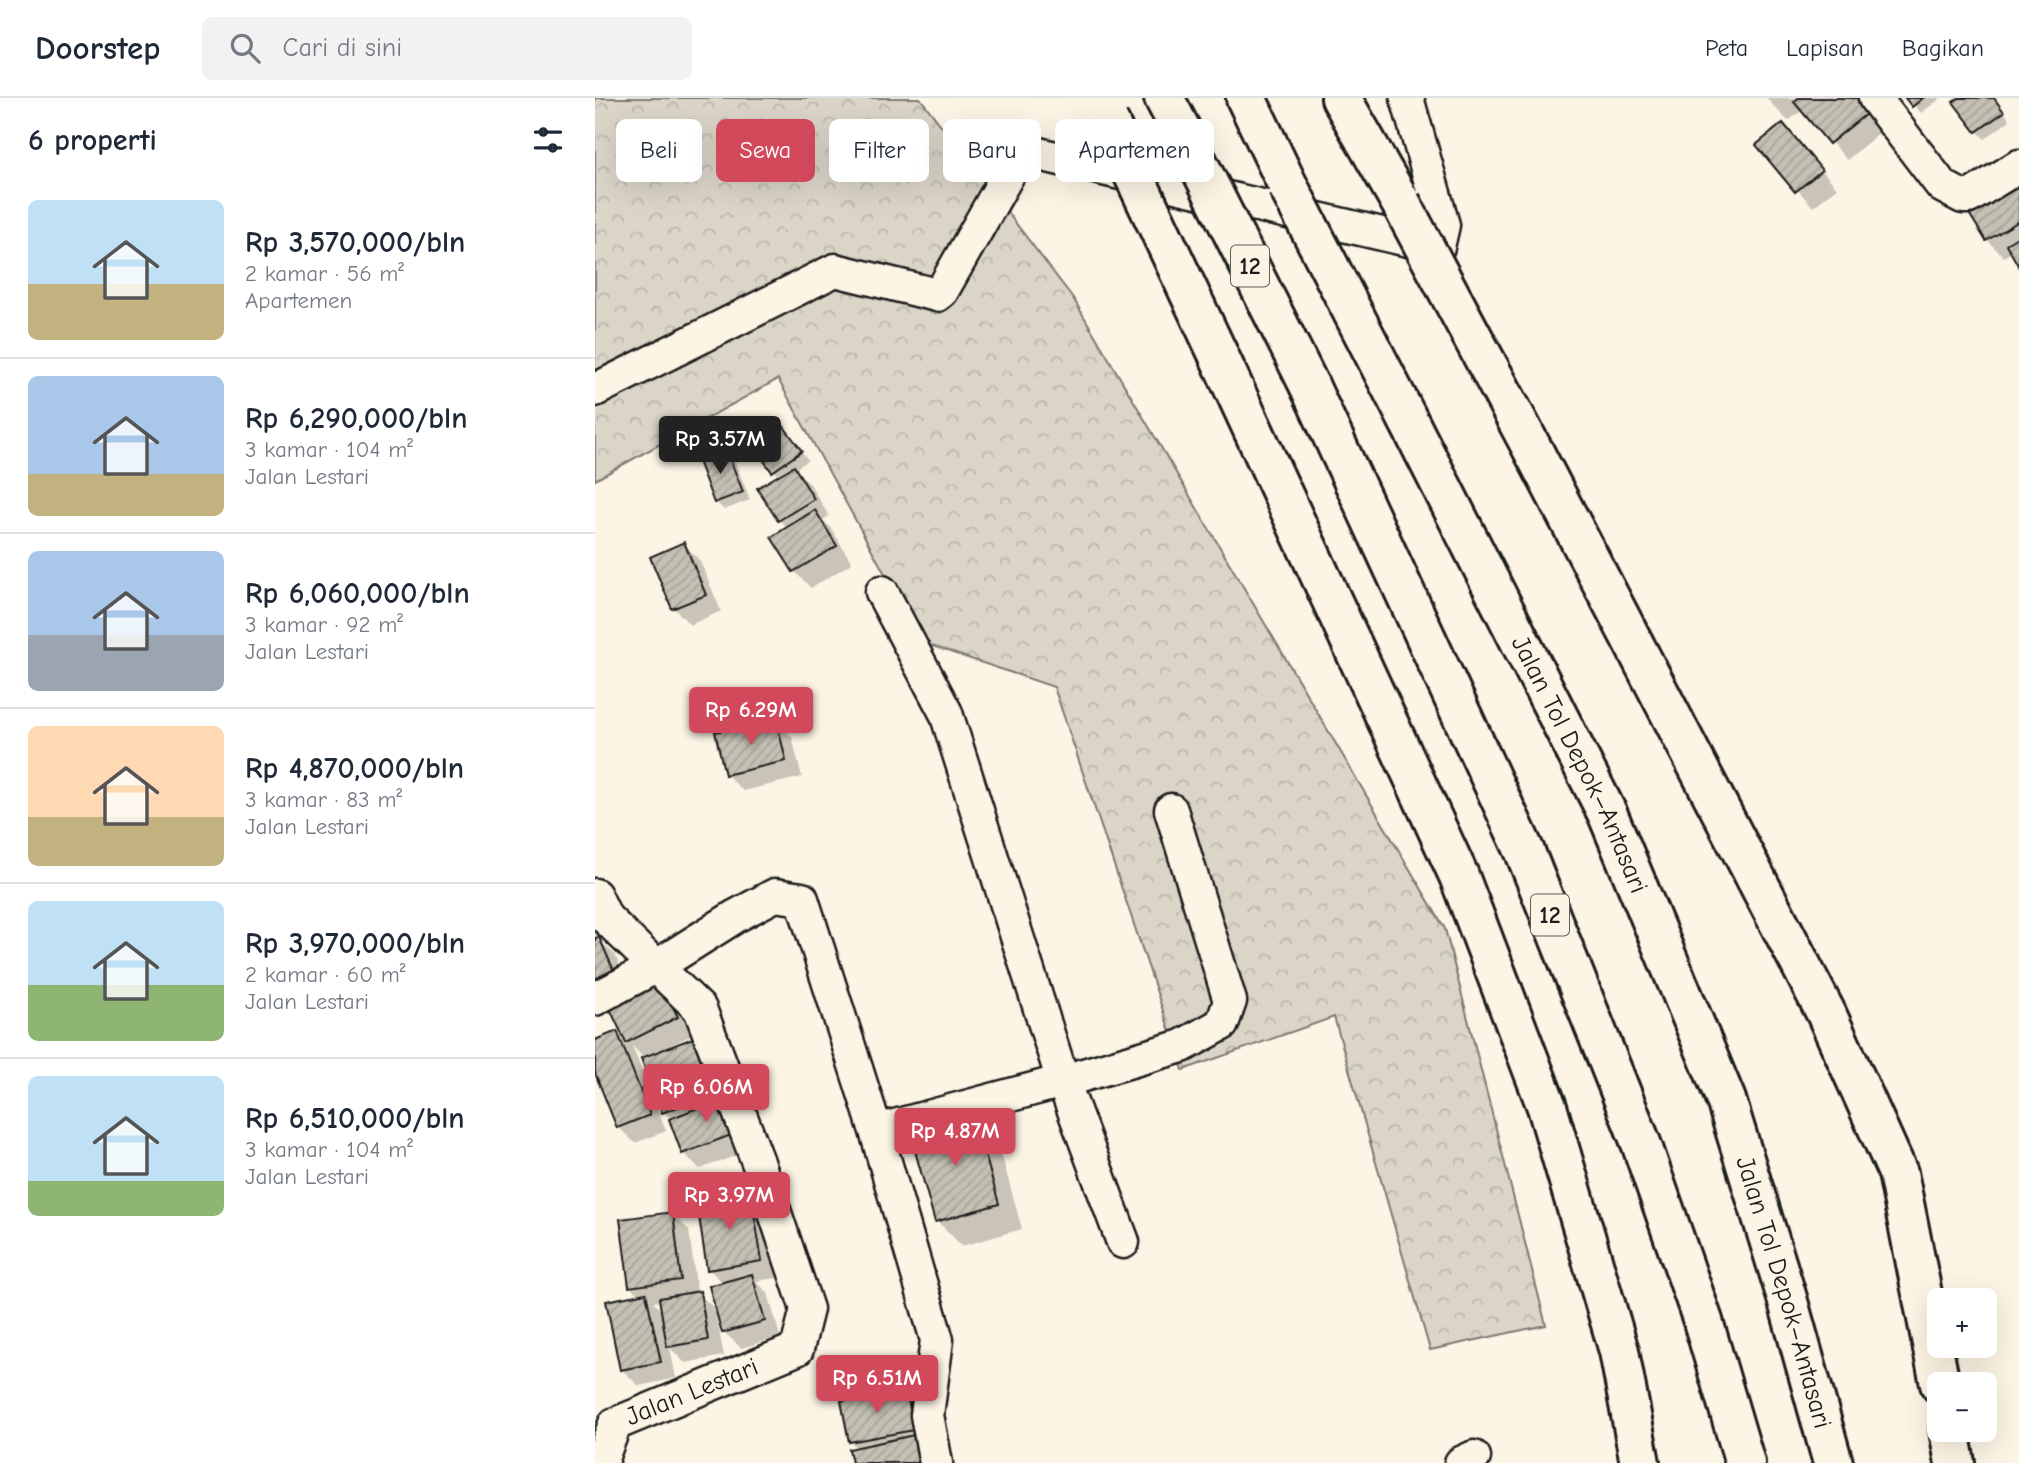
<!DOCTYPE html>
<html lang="id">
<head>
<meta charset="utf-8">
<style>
	:root { --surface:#fff; --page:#f2f2f3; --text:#1f2937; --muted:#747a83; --line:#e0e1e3; --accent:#d1495b }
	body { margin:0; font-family:"Comic Neue",sans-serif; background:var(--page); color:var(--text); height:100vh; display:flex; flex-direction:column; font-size:26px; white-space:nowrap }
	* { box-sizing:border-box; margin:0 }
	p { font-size:23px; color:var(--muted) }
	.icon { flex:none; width:38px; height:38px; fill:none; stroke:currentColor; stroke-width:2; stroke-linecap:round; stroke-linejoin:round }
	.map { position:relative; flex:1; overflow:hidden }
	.panel { display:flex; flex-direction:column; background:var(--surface); width:595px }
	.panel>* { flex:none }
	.top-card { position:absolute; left:21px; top:21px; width:665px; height:63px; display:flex; gap:14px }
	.tools { position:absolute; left:1332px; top:1190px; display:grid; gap:14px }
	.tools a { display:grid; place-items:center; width:70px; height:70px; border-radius:10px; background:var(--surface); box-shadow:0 7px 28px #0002; font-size:35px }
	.price { position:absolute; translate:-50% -60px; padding:0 16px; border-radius:7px; background:var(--accent); color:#fff; font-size:23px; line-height:46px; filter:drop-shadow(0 2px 4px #0008) }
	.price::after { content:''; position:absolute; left:50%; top:42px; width:21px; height:16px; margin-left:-10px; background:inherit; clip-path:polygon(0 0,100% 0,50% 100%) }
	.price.active { background:#222; color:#fff }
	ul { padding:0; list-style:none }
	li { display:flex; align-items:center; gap:21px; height:175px; padding:0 28px }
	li+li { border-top:2px solid var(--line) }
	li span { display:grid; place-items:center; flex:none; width:196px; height:140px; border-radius:10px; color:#555 }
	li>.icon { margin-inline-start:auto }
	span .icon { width:84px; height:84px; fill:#fffc; stroke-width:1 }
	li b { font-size:30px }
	h2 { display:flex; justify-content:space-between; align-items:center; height:84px; padding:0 28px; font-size:30px }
	.pill { padding:0 24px; border-radius:10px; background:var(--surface); box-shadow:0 7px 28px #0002; font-size:24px; line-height:63px }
	.pill.active { background:var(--accent); color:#fff }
	header { display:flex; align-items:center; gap:42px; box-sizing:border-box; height:98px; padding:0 35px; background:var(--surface); border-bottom:2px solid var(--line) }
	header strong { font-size:33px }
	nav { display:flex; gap:38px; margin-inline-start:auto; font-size:24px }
	.search { width:490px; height:63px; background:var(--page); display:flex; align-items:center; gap:18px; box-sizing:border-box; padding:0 24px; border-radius:10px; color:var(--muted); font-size:26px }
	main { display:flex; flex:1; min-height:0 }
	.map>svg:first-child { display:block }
	.forest { fill:url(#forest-crowns); stroke:#7c7872; stroke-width:2 }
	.shadow { fill:#0003; fill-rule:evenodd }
	.building { fill:url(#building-hatch); stroke:#1c1c1c; stroke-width:2 }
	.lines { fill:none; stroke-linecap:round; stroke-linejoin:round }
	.street-casing { stroke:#1c1c1c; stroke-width:37 }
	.highway-casing { stroke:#1c1c1c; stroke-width:44 }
	.street { stroke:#fcf5e5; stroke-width:32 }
	.highway { stroke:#fcf5e5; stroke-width:38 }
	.highway-bridge-casing { stroke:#1c1c1c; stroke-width:44; stroke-linecap:butt }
	.highway-bridge { stroke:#fcf5e5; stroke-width:38 }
	.labels { text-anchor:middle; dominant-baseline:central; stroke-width:5; stroke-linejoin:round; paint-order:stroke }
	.shield { fill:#fcf5e5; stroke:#5f5d58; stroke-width:2 }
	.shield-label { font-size:24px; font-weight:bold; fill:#1c1c1c }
	.street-label { font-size:26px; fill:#1c1c1c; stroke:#fcf5e5 }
</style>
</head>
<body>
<header>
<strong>Doorstep</strong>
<div class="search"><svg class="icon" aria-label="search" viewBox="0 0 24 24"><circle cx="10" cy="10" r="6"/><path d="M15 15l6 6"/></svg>Cari di sini</div>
<nav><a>Peta</a><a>Lapisan</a><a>Bagikan</a></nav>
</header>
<main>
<section class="panel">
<h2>6 properti<svg class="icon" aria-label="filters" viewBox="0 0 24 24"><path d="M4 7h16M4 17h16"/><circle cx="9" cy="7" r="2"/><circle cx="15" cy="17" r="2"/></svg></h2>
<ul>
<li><span style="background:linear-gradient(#bfe0f5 60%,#c2b280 0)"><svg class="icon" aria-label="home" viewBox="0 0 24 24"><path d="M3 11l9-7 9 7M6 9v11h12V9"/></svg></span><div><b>Rp 3,570,000/bln</b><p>2 kamar · 56 m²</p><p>Apartemen</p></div></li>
<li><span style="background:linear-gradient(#a9c7e8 70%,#c2b280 0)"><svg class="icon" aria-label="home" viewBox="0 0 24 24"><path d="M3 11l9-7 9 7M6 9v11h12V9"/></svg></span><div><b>Rp 6,290,000/bln</b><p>3 kamar · 104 m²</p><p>Jalan Lestari</p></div></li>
<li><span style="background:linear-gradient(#a9c7e8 60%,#9aa5b1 0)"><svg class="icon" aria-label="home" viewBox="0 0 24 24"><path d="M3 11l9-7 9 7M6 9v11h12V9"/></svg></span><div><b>Rp 6,060,000/bln</b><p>3 kamar · 92 m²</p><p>Jalan Lestari</p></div></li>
<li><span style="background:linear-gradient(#ffd9b3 65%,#c2b280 0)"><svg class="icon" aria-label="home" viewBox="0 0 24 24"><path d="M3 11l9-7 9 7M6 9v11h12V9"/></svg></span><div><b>Rp 4,870,000/bln</b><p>3 kamar · 83 m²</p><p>Jalan Lestari</p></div></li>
<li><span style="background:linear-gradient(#bfe0f5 60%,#8fb573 0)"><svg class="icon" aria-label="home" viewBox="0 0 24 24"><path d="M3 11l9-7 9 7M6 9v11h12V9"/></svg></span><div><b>Rp 3,970,000/bln</b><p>2 kamar · 60 m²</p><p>Jalan Lestari</p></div></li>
<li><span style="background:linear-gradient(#bfe0f5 75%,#8fb573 0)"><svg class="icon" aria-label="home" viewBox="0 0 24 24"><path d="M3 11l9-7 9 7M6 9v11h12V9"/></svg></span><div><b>Rp 6,510,000/bln</b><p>3 kamar · 104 m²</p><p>Jalan Lestari</p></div></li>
</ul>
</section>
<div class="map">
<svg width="1424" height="1365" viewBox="0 0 1424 1365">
	<defs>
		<pattern id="forest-crowns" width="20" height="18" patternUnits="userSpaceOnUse" patternTransform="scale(1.75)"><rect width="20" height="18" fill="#dbd5c8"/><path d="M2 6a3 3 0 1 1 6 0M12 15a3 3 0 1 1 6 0" fill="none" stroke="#bbb6ab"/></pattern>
		<pattern id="building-hatch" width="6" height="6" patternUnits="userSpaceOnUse" patternTransform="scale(1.75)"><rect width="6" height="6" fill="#c4c0b3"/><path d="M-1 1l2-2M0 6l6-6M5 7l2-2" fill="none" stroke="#a8a499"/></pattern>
	</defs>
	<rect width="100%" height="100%" fill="#fcf5e5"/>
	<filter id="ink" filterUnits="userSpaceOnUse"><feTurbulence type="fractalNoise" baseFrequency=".0143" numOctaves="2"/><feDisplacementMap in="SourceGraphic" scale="14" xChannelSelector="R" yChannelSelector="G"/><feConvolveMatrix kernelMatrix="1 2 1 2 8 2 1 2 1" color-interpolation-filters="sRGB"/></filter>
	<g filter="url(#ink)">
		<path class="forest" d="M 0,0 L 325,0 L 478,200 L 850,831 L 951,1227 L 835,1252 L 739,919 L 588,972 L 459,589 L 328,545 L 183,281 L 0,382 Z"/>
		<path class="shadow" d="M 1171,0 L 1269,0 L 1292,28 L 1252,62 L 1208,12 L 1193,23 Z
			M 1313,0 L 1346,0 L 1326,15 Z
			M 1367,0 L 1399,0 L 1415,22 L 1390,41 L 1382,33 Z
			M 1188,27 L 1242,90 L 1218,109 L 1163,47 Z
			M 1424,82 L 1424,165 L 1418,153 L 1409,159 L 1392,142 L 1374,113 Z
			M 184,324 L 213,362 L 200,371 L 215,386 L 234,418 L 228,422 L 236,430 L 257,465 L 216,490 L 199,473 L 178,440 L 193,430 L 184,422 L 184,378 L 158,343 Z
			M 131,353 L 139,361 L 155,402 L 129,412 L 121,404 Z
			M 89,446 L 105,463 L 126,513 L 95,527 L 79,510 Z
			M 180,622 L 197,639 L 207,679 L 148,693 L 131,676 Z
			M 3,841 L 20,857 L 34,890 L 0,905 L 0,842 Z
			M 82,904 L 99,936 L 74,948 L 75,951 L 102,940 L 164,1049 L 105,1071 L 88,1055 L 76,1021 L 69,1014 L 50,961 L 37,948 L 71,1033 L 40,1045 L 23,1029 L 0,970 L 0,944 L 22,935 L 34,946 L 17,912 Z
			M 378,1019 L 403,1044 L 427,1131 L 367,1148 L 342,1123 Z
			M 156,1098 L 172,1115 L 182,1180 L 161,1183 L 173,1195 L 185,1239 L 146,1250 L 129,1234 L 124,1216 L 121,1217 L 129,1258 L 90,1265 L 75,1250 L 81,1280 L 44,1288 L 27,1272 L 45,1198 L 35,1188 L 77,1116 L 94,1132 L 102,1195 L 124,1214 L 129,1186 L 114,1171 ZM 66,1203 L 68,1214 L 58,1204 Z
			M 311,1293 L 328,1309 L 335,1349 L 259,1365 L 263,1351 L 256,1344 Z"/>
		<path class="building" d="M 1203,0 L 1268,0 L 1277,11 L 1234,46 L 1199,4 Z
			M 1310,0 L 1328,0 L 1317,9 Z
			M 1364,0 L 1399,0 L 1409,14 L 1381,34 L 1358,4 Z
			M 1188,25 L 1227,72 L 1200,94 L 1161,47 Z
			M 1424,80 L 1424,123 L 1391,143 L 1372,112 Z
			M 1424,138 L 1424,169 L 1411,146 Z
			M 184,322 L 207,353 L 177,374 L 155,343 Z
			M 131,351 L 148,394 L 119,405 L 103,363 Z
			M 199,368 L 219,401 L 183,423 L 162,390 Z
			M 220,412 L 242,448 L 198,474 L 176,439 Z
			M 89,444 L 111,497 L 77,511 L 55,459 Z
			M 181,620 L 191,663 L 130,677 L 120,634 Z
			M 4,839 L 19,873 L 0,881 L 0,840 Z
			M 66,885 L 83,919 L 31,945 L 15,911 Z
			M 22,933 L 55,1017 L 22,1030 L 0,975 L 0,942 Z
			M 103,938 L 124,993 L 67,1015 L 46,960 Z
			M 136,997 L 149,1032 L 87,1056 L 74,1021 Z
			M 379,1017 L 404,1106 L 340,1124 L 315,1035 Z
			M 156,1096 L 167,1163 L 112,1172 L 102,1105 Z
			M 78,1114 L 86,1182 L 34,1189 L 25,1121 Z
			M 157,1176 L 170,1223 L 127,1235 L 114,1188 Z
			M 105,1193 L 113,1242 L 72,1249 L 64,1200 Z
			M 51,1195 L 66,1264 L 25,1272 L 11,1203 Z
			M 311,1291 L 319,1332 L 254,1344 L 246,1303 Z
			M 324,1336 L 330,1365 L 257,1365 L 254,1351 Z"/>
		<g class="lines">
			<defs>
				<path id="street" d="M 1280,0 L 1347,88 L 1368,99 L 1374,99 L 1424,68
					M 0,292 L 240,172 L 342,197 L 347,193 L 424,57 L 435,54 L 843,149 L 848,127 L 812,0
					M 0,797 L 11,820 L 105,911 L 163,1064 L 212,1211 L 202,1251 L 20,1326 L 7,1360 L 8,1365
					M 0,901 L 62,868 L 141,818 L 180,797 L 207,801 L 281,1033 L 342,1242 L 332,1317 L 341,1365
					M 281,1033 L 468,983 L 351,615 L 287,494
					M 528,1144 L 468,983 L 587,948 L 627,926 L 635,903 L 576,712
					M 866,1365 L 879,1359"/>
				<g id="highway">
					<path d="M 569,0 L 595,49"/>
					<path d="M 651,0 L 693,88"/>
					<path d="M 746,0 L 806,105"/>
					<path d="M 623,256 L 864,778 L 952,1009 L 1024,1253 L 1045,1365"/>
					<path d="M 714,287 L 930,754 L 1046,1045 L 1108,1223 L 1150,1365"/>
					<path id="s1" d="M 813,322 L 1013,717 L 1131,1002 L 1192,1200 L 1238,1365"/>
					<path d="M 939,354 L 1231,915 L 1303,1075 L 1345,1286"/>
					<path d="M 1354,1332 L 1360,1365"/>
				</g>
			</defs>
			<use href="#street" class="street-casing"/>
			<use href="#highway" class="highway-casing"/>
			<use href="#street" class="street"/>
			<use href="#highway" class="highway"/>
			<defs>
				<path id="highway-bridge" d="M 513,22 L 623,256
					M 595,49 L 714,287
					M 693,88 L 813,322
					M 806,105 L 939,354"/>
			</defs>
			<use href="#highway-bridge" class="highway-bridge-casing"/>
			<use href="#highway-bridge" class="highway-bridge"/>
		</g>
	</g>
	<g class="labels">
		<g class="shield">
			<rect x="636" y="147.5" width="38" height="41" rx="5"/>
			<rect x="936" y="796.5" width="38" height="41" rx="5"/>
		</g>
		<g class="shield-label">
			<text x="655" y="168">12</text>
			<text x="955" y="817">12</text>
		</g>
		<g class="street-label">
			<text stroke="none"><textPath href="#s1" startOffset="385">Jalan Tol Depok–Antasari</textPath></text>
			<text stroke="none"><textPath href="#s1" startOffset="952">Jalan Tol Depok–Antasari</textPath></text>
			<text transform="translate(97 1294) rotate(-22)">Jalan Lestari</text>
		</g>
	</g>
</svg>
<div class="tools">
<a>+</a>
<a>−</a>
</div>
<b class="price active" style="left:125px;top:378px">Rp 3.57M</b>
<b class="price" style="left:156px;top:649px">Rp 6.29M</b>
<b class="price" style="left:111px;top:1026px">Rp 6.06M</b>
<b class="price" style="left:360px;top:1070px">Rp 4.87M</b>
<b class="price" style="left:134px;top:1134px">Rp 3.97M</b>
<b class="price" style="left:282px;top:1317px">Rp 6.51M</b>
<div class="top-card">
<a class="pill">Beli</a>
<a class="pill active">Sewa</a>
<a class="pill">Filter</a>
<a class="pill">Baru</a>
<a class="pill">Apartemen</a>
</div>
</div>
</main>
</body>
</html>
